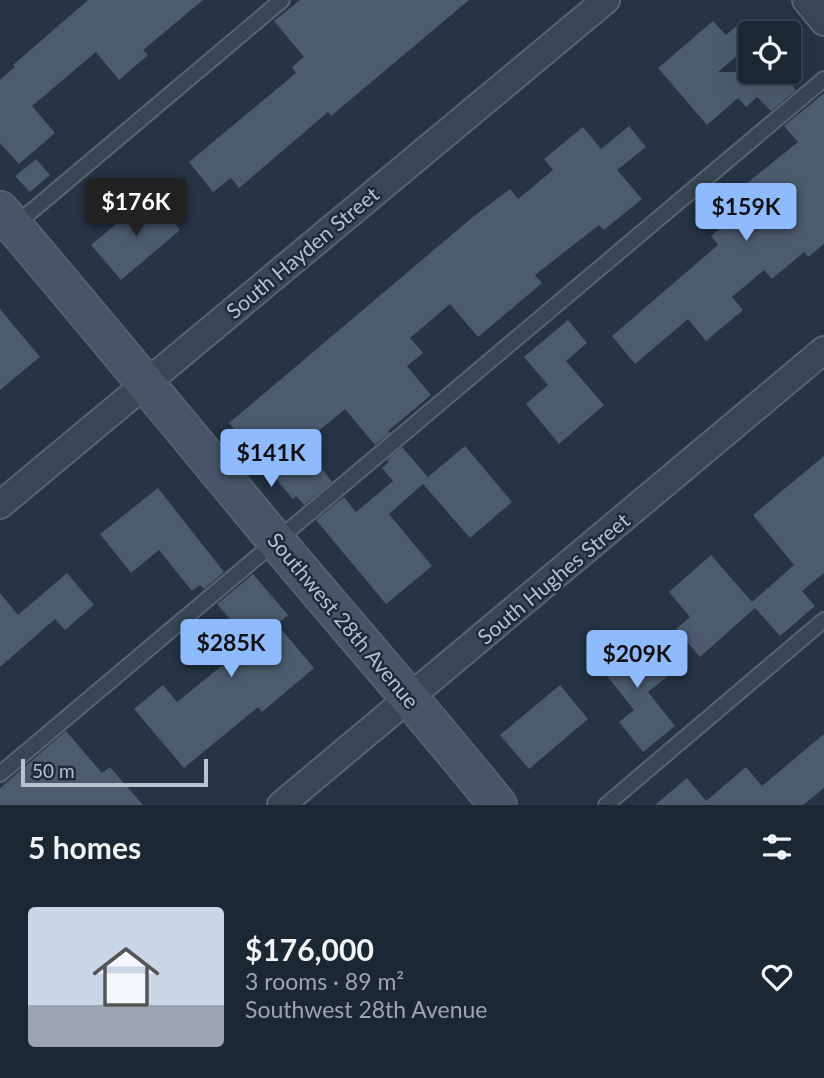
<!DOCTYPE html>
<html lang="en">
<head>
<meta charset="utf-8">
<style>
	:root { --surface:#1c2734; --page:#252f3c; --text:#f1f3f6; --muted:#a0a5ac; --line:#3a444f; --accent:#8dbbfe }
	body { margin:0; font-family:Lato,sans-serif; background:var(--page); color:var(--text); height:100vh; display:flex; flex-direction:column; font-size:26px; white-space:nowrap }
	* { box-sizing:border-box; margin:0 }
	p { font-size:23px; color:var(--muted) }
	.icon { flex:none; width:38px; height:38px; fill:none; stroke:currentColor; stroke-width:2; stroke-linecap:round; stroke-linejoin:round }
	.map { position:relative; height:805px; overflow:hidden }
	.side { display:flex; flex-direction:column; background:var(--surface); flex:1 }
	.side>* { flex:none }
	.buttons { position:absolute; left:738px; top:21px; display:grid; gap:14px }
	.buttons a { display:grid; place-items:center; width:63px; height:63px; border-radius:7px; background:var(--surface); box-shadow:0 7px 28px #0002,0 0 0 2px var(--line); font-size:35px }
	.scale { position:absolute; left:21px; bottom:18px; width:187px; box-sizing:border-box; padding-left:7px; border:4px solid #b8c1ce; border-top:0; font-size:19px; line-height:24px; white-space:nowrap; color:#b8c1ce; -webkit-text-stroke:5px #1f2b3a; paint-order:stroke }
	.price { position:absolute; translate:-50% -60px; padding:0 16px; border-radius:7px; background:var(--accent); color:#111; font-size:23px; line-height:46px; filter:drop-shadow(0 2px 4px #0008) }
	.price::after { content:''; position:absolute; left:50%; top:42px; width:21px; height:16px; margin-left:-10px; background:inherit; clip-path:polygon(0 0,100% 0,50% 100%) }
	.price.active { background:#222; color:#fff }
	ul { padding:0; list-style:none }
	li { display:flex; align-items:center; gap:21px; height:175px; padding:0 28px }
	li span { display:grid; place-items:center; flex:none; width:196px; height:140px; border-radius:7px; color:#555 }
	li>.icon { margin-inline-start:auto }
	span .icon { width:84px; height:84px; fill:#fffc; stroke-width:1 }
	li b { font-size:30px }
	h2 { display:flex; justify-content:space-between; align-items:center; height:84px; padding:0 28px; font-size:30px }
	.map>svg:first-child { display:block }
	.building { fill:#4c5b6e }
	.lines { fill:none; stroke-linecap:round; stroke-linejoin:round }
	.service-casing { stroke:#596472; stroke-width:18 }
	.minor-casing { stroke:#596472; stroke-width:30 }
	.secondary-casing { stroke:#596472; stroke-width:40 }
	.service { stroke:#3a4654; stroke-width:14 }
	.minor { stroke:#3a4654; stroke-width:26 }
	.secondary { stroke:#485568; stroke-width:37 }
	.labels { text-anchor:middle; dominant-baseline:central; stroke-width:5; stroke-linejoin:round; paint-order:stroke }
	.street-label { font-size:21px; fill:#b8c1ce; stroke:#1f2b3a }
</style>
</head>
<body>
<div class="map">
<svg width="824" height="805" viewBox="0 0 824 805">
	<rect width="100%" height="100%" fill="#263445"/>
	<path class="building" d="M 88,0 L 203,0 L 143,50 L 148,55 L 119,80 L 96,52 L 32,106 L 55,133 L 19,164 L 0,143 L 0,80 L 15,67 L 13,65 Z
		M 300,0 L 469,0 L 331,116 L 328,112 L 239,188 L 231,178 L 213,192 L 189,162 L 296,73 L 292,67 L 304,57 L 274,21 Z
		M 713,21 L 726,35 L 735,27 L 750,45 L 718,72 L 780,72 L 796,90 L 771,111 L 757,97 L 746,107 L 738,98 L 707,125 L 658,68 Z
		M 824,93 L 824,244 L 808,257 L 804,252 L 772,279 L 764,270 L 732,297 L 743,310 L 706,341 L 688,319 L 635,364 L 612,336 L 718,245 L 711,236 L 758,196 L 747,183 L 798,142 L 784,126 Z
		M 629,126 L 646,147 L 617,170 L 642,199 L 604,230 L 599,225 L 535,275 L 542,283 L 478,337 L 450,304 L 410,338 L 423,353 L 407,366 L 431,395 L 388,431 L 390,433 L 375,445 L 345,409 L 303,444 L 332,482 L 304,505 L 296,496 L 293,499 L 229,423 L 474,216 L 510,189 L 518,199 L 553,170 L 544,159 L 583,127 L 601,149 Z
		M 36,159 L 50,175 L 30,192 L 15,176 Z
		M 151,195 L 180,230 L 121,280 L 91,245 Z
		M 0,309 L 40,357 L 0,390 Z
		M 568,320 L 587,343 L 566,361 L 604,405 L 559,444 L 526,404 L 548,385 L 524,357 Z
		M 465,446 L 512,502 L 470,538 L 423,484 L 389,514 L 432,566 L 386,604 L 316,520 L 344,497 L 356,512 L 393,481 L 382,468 L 389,462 L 387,460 L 402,447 L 428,477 Z
		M 824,456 L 824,573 L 802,591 L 815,606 L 780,636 L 755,608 L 700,657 L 676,629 L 690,617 L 669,592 L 711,555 L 752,602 L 794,565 L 753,515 Z
		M 158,488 L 224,572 L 204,589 L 200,585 L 192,591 L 159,550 L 131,573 L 100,534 Z
		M 67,573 L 94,605 L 65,630 L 55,619 L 0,667 L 0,593 L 18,615 Z
		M 253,574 L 288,615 L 277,624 L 314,668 L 262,712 L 258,707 L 184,768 L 134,709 L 163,685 L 177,702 L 250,643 L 217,604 Z
		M 631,632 L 667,677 L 648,692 L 675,726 L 643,752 L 619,722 L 634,710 L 595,661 Z
		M 560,685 L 588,719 L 529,769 L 500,735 Z
		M 66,731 L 102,773 L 110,767 L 143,805 L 0,805 L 0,788 Z
		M 824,734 L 824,788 L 803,805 L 655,805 L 687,778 L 706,801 L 746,767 L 762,786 Z"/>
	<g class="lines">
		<defs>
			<path id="service" d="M 14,226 L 282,0
				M 0,774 L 824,79
				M 606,805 L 824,620"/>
			<path id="minor" d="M 806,0 L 824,22
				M 0,505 L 606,0
				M 281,805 L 824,350"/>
			<path id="secondary" d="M 0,210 C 93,319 184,430 276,541 C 350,629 426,716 498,805"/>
		</defs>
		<use href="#service" class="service-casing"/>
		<use href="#minor" class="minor-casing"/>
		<use href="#secondary" class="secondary-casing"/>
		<use href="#service" class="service"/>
		<use href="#minor" class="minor"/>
		<use href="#secondary" class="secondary"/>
	</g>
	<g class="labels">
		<g class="street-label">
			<text transform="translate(302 252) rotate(-40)">South Hayden Street</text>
			<text transform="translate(553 578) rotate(-40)">South Hughes Street</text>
			<text transform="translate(344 620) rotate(50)">Southwest 28th Avenue</text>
		</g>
	</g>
</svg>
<div class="buttons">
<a><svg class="icon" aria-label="locate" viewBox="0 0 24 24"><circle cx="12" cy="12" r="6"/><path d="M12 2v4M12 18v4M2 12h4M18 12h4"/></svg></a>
</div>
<div class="scale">50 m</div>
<b class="price active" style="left:136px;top:238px">$176K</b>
<b class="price" style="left:746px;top:243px">$159K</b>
<b class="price" style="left:271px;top:489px">$141K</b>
<b class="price" style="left:231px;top:679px">$285K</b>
<b class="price" style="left:637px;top:690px">$209K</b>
</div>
<section class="side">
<h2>5 homes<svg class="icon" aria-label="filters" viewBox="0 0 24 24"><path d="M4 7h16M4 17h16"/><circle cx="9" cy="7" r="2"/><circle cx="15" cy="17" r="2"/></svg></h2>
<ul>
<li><span style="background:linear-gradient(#c9d6e8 70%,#9aa5b1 0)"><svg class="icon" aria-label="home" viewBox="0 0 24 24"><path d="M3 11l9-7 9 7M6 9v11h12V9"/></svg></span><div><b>$176,000</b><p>3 rooms · 89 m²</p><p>Southwest 28th Avenue</p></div><svg class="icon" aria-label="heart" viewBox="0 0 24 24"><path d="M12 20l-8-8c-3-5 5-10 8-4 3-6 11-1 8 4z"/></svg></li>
</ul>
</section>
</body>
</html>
